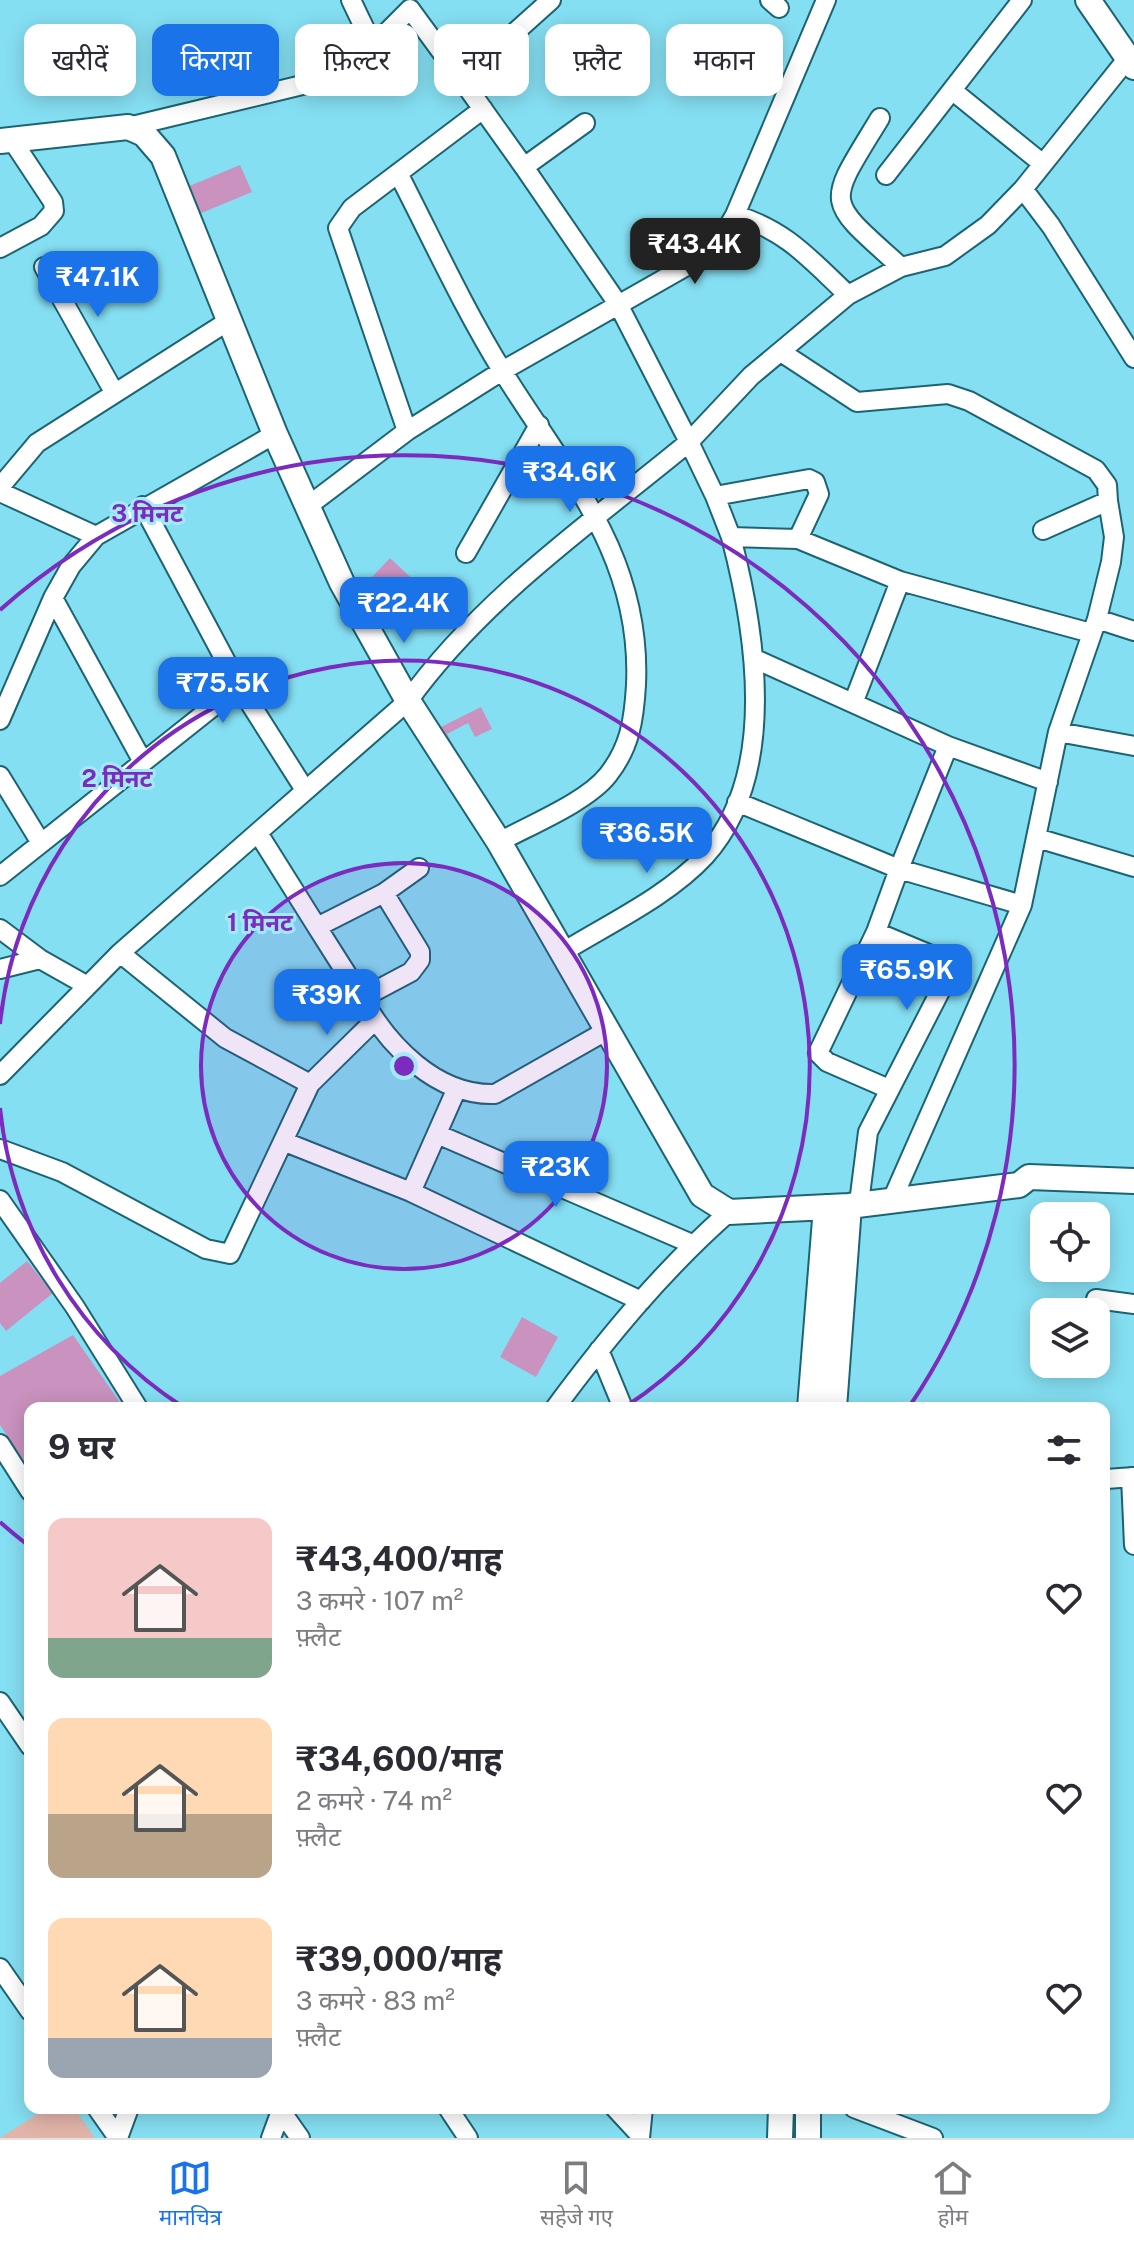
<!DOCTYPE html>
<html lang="hi">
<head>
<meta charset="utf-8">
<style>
	:root { --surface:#fff; --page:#f2f2f3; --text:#2b2b33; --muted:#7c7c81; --line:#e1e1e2; --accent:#1a73e8 }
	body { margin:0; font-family:"Public Sans","Noto Sans Devanagari",sans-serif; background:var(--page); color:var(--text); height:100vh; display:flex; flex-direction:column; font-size:30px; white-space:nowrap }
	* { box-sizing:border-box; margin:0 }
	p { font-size:26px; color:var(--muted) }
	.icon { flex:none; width:44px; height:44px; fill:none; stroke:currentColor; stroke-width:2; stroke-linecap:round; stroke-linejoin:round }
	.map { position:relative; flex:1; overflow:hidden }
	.sheet { position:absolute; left:24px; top:1402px; width:1086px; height:712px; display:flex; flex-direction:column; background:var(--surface); border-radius:16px; box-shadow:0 4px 20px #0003 }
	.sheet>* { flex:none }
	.top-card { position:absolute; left:24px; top:24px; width:1086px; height:72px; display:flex; gap:16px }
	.controls { position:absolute; left:1030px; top:1202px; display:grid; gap:16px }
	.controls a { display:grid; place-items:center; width:80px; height:80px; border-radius:16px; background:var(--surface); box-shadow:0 4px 20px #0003; font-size:40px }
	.price { position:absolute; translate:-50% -68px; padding:0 18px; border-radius:16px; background:var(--accent); color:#fff; font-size:26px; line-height:52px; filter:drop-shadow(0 2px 4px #0008) }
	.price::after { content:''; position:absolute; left:50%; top:48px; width:24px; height:18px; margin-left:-12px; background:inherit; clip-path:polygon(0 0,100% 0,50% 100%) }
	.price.on { background:#222; color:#fff }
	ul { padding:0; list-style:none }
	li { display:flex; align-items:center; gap:24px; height:200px; padding:0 24px }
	li span { display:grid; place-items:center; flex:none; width:224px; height:160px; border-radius:16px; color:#555 }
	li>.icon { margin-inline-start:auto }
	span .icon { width:96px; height:96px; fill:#fffc; stroke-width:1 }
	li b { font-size:34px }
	h2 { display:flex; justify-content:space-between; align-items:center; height:96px; padding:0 24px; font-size:34px }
	.chip { padding:0 28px; border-radius:16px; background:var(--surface); box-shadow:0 4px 20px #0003; font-size:28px; line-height:72px }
	.chip.on { background:var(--accent); color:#fff }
	.dock { display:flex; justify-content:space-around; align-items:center; height:112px; border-top:2px solid var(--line); background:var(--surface); font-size:22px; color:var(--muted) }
	.dock a { display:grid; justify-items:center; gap:4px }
	.dock .on { color:var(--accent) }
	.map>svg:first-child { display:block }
	.green { fill:#e2b4a9 }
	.building { fill:#ca92bf }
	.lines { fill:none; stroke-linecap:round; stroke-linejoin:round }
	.minor-casing { stroke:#1c6472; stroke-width:22 }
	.secondary-casing { stroke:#1c6472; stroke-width:28 }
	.minor { stroke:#fff; stroke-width:18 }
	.secondary { stroke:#fff; stroke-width:24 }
	.ring { fill:none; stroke:#7b2cbf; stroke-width:4 }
	.centre { fill:#7b2cbf; stroke:#a4e9f9; stroke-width:4 }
	.ring-label { font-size:24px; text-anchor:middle; font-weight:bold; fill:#7b2cbf; stroke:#a4e9f9; stroke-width:6; stroke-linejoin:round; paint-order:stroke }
</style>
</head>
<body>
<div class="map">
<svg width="1134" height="2138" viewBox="0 0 1134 2138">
	<rect width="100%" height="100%" fill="#85dff2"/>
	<path class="green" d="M 47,2108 L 74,2108 L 95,2138 L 0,2138 Z"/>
	<path class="building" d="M 240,165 L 252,192 L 199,214 L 187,187 Z
		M 390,558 L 422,588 L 403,608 L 393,599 L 378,615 L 358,592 Z
		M 481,707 L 492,729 L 475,737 L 468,723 L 447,734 L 453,745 L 449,747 L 439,728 Z
		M 27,1261 L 53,1293 L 6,1331 L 0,1323 L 0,1283 Z
		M 522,1317 L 558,1337 L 536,1377 L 500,1357 Z
		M 73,1335 L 124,1408 L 30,1408 L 30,1470 L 0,1425 L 0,1376 Z"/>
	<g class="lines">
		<defs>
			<path id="minor" d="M 351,0 L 373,46 L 410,9 L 462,80 L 551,0
				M 770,0 L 779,8
				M 1128,58 L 1023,189 L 1051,226 L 1134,358
				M 462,80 L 524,167 L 585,123
				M 953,91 L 1043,164
				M 880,118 C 826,207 823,197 901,267
				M 128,127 L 323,80 L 373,46
				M 398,173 C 432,239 464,309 503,372 C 567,475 642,556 636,685 C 634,720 630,747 608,775 C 587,802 530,825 499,842
				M 886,175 L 1022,0
				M 735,215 C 786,230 810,259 848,295
				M 0,248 L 41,226 L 54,211 L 53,202 L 12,140
				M 44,267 L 114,392
				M 781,352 L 857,402 L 948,394 L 969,401 L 1096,470 L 1107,485 L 1108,501
				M 407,431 L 502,371 L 699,259 L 725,232 L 735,215 L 826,0
				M 0,487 L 37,443 L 230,320
				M 0,492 L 96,536
				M 715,496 L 731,537 L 798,539 L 900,581 L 854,701
				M 308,506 L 407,431 L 338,228 L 352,208 L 483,109
				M 798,539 L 819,494 L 815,482 L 809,479 L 715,496 L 689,442 L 751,376 L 848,295 L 901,267 L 945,256 L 988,225 L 1023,189
				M 466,553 L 539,425
				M 900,581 L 1091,633
				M 53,598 L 143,762
				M 1097,619 L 1134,631
				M 239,686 L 305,790
				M 0,720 L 53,598 L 71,566 L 96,536 L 275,434
				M 1058,732 L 1134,746
				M 948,746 L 1048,782
				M 0,776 L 41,843
				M 737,802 L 899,869 L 948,746 L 755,659
				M 258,833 L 317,927 L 384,893 L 420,952 L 420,960 L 411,972 L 362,998 C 388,1045 436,1096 495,1094 L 606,1031
				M 1037,838 L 1134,867
				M 0,876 L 239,686 L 143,506
				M 384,893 L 419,868
				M 317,927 L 362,998
				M 0,929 L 40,959 L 86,985
				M 876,932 L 818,1053 L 827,1062 L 889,1089
				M 563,952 C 610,923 668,896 705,856 C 779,774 756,633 731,537
				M 120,953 L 225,1038 L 310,1084
				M 0,969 L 40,959
				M 0,1075 L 120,953 L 408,701 C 483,597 591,523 689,442 L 618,304 L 524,167
				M 437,1134 L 692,1244
				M 285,1142 L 411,1192 L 641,1301
				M 0,1149 L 62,1172 L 206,1249 L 230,1254 L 310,1084 L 374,1021
				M 411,1192 L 457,1088
				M 0,1200 L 75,1307 L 138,1408
				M 892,1200 L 1022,905
				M 859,1203 L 868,1132 L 952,968 L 943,960 L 876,932 L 899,869 L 1022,905 L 1058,732 L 1097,619 L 1111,562 L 1114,537 L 1108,501 L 1043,530
				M 1096,1299 L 1134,1304
				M 599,1350 L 623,1408
				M 555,1408 C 607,1338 663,1270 729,1212
				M 0,1444 L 30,1491
				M 1131,1477 L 1134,1545
				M 1106,1479 L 1134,1477
				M 0,1702 L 30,1746
				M 0,1968 L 30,2011
				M 97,2108 L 118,2138
				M 448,2108 L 468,2138
				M 615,2108 L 640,2135
				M 854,2108 L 933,2138
				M 281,2111 L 300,2138
				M 118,2138 L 129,2108
				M 271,2138 L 282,2108
				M 640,2138 L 643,2108"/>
			<path id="secondary" d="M 1088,0 L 1134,67
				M 0,141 L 128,127 L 144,134 L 163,156 L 275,434 L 342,583 L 408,701 L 499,842 L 702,1195 L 729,1212 L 849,1206 L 1019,1185 L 1029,1177 L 1134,1181
				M 810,1408 L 826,1207
				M 834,1408 L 849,1206
				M 780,2138 L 781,2108
				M 808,2138 L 808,2108"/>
		</defs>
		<use href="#minor" class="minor-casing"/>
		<use href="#secondary" class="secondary-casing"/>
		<use href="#minor" class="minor"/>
		<use href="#secondary" class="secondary"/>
	</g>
	<circle cx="404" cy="1066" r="203" fill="#7b2cbf" fill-opacity=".12"/>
	<g class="ring">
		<circle cx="404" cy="1066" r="203"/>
		<path d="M183 1407A406 406 0 0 1 0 1108M0 1024A406 406 0 1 1 625 1407"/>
		<path d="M29 1546A609 609 0 0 1 0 1522M0 610A609 609 0 0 1 909 1407"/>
	</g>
	<circle cx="404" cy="1066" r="12" class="centre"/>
	<g class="ring-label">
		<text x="147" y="522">3 मिनट</text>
		<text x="117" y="787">2 मिनट</text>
		<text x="260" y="931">1 मिनट</text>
	</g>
</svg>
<div class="controls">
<a><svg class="icon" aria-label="locate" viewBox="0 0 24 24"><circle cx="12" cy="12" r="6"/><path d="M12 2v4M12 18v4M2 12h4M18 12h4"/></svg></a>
<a><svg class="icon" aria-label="layers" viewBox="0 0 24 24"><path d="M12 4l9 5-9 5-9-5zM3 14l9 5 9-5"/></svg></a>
</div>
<b class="price on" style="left:695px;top:286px">₹43.4K</b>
<b class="price" style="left:98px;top:319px">₹47.1K</b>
<b class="price" style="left:570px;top:514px">₹34.6K</b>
<b class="price" style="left:404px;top:645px">₹22.4K</b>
<b class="price" style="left:223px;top:725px">₹75.5K</b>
<b class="price" style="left:647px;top:875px">₹36.5K</b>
<b class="price" style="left:907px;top:1012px">₹65.9K</b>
<b class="price" style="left:327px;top:1037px">₹39K</b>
<b class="price" style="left:556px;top:1209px">₹23K</b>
<div class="top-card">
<a class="chip">खरीदें</a>
<a class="chip on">किराया</a>
<a class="chip">फ़िल्टर</a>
<a class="chip">नया</a>
<a class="chip">फ़्लैट</a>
<a class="chip">मकान</a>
</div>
<section class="sheet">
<h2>9 घर<svg class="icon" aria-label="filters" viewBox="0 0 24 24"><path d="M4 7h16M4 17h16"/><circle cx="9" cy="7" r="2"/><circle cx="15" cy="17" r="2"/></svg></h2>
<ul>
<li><span style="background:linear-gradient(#f6c9c9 75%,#7fa58c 0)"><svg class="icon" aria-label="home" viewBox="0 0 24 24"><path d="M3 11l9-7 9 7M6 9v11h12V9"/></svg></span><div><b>₹43,400/माह</b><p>3 कमरे · 107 m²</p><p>फ़्लैट</p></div><svg class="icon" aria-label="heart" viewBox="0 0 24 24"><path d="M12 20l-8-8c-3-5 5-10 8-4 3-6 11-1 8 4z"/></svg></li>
<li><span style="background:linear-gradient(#ffd9b3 60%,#b9a48a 0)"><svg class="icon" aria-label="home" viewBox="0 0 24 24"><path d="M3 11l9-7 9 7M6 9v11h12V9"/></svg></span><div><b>₹34,600/माह</b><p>2 कमरे · 74 m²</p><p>फ़्लैट</p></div><svg class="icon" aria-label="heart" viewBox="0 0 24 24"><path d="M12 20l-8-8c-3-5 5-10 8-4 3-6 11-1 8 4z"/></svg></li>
<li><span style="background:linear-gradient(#ffd9b3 75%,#9aa5b1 0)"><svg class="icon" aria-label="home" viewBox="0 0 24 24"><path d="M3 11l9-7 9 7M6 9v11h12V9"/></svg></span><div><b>₹39,000/माह</b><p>3 कमरे · 83 m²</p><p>फ़्लैट</p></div><svg class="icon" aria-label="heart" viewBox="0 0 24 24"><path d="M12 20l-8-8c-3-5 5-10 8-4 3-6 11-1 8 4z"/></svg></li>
</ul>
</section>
</div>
<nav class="dock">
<a class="on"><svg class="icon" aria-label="map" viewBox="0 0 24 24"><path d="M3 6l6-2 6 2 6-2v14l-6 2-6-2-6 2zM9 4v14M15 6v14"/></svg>मानचित्र</a>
<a><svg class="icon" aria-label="saved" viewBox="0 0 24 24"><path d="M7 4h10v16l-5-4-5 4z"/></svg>सहेजे गए</a>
<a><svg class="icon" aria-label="home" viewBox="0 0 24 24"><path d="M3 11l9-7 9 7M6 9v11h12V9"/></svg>होम</a>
</nav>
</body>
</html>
